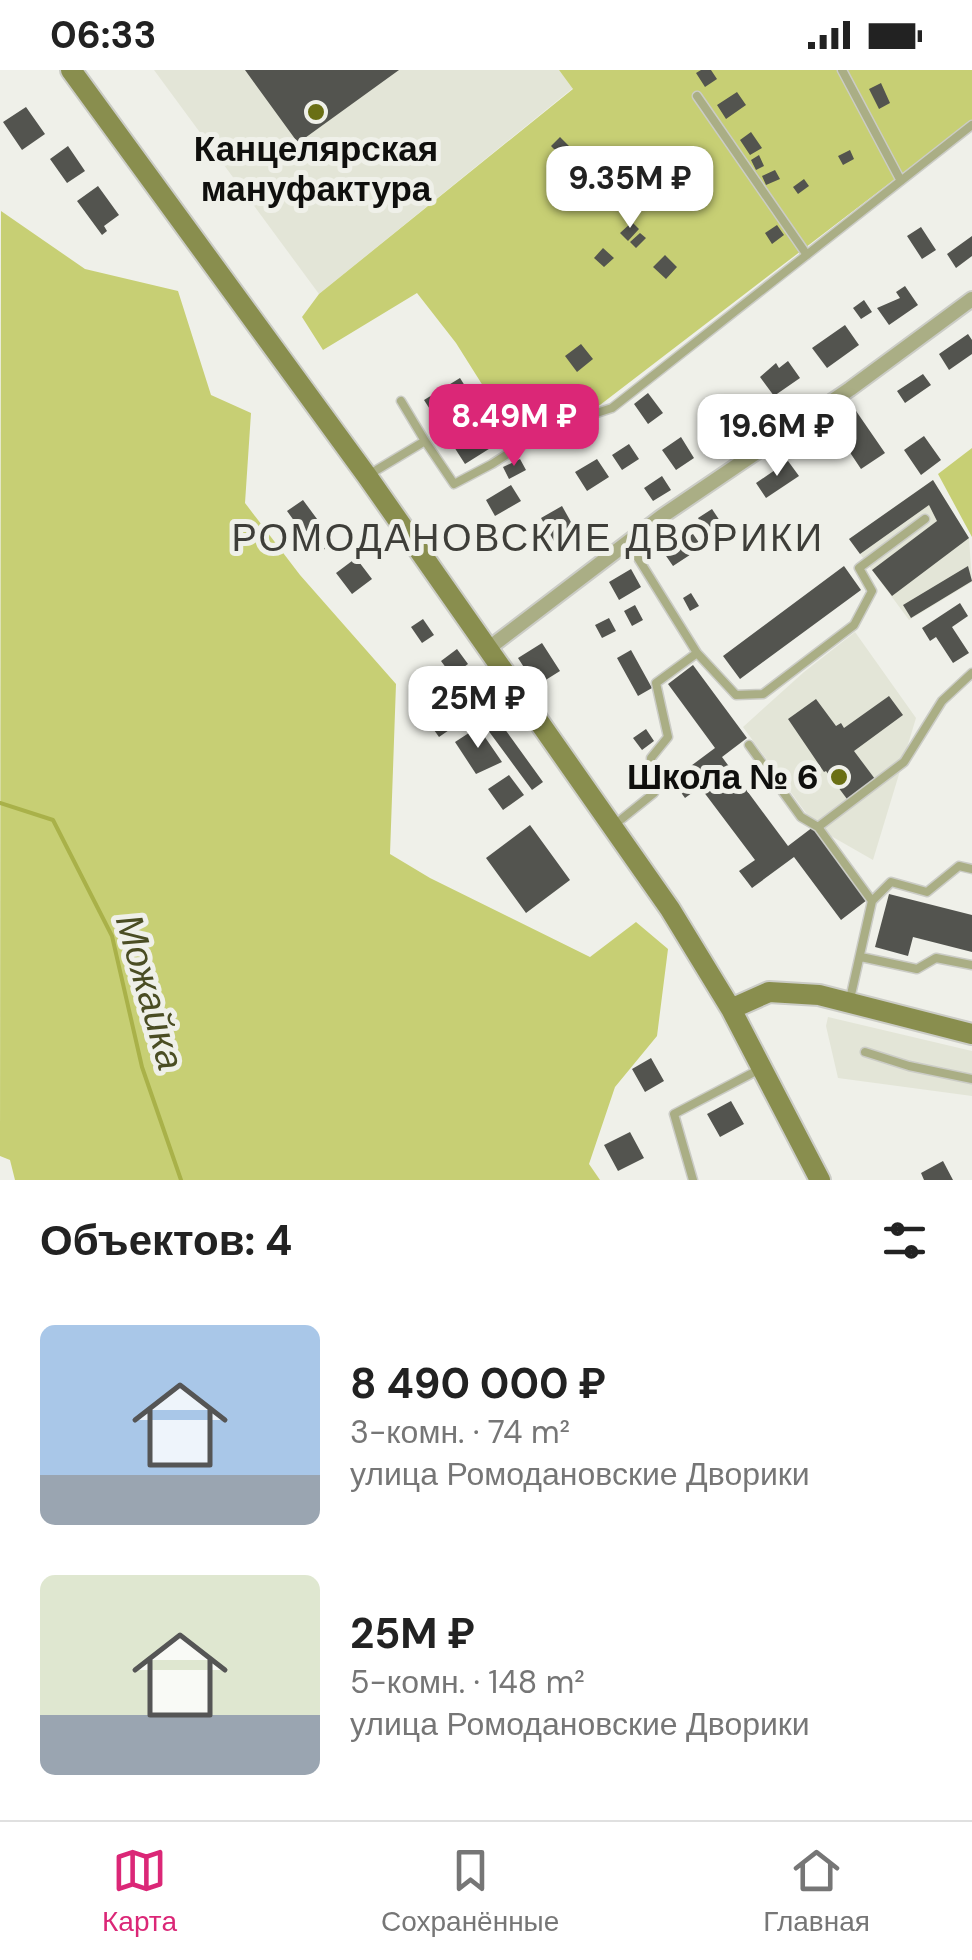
<!DOCTYPE html>
<html lang="ru">
<head>
<meta charset="utf-8">
<style>
	:root { --surface:#fff; --page:#f2f2f2; --text:#222; --muted:#767676; --line:#e0e0e0; --accent:#db2777 }
	body { margin:0; font-family:"DM Sans",sans-serif; background:var(--page); color:var(--text); height:100vh; display:flex; flex-direction:column; font-size:38px; white-space:nowrap }
	* { box-sizing:border-box; margin:0 }
	p { font-size:32px; color:var(--muted) }
	.icon { flex:none; width:55px; height:55px; fill:none; stroke:currentColor; stroke-width:2; stroke-linecap:round; stroke-linejoin:round }
	.map { position:relative; height:1110px; overflow:hidden }
	.side { display:flex; flex-direction:column; background:var(--surface); flex:1 }
	.side>* { flex:none }
	.price { position:absolute; translate:-50% -85px; padding:0 22px; border-radius:20px; background:#fff; color:#222; font-size:32px; line-height:65px; filter:drop-shadow(0 2px 5px #0008) }
	.price::after { content:''; position:absolute; left:50%; top:60px; width:30px; height:22px; margin-left:-15px; background:inherit; clip-path:polygon(0 0,100% 0,50% 100%) }
	.price.active { background:var(--accent); color:#fff }
	ul { padding:0; list-style:none }
	li { display:flex; align-items:center; gap:30px; height:250px; padding:0 40px }
	li span { display:grid; place-items:center; flex:none; width:280px; height:200px; border-radius:15px; color:#555 }
	li>.icon { margin-inline-start:auto }
	span .icon { width:120px; height:120px; fill:#fffc; stroke-width:1 }
	li b { font-size:42px }
	h2 { display:flex; justify-content:space-between; align-items:center; height:120px; padding:0 40px; font-size:42px }
	.status { display:flex; justify-content:space-between; align-items:center; height:70px; padding:0 50px; background:var(--surface); direction:ltr }
	.status svg { height:28px; fill:currentColor }
	.tab-bar { display:flex; justify-content:space-around; align-items:center; height:140px; border-top:2px solid var(--line); background:var(--surface); font-size:28px; color:var(--muted) }
	.tab-bar a { display:grid; justify-items:center; gap:5px }
	.tab-bar .active { color:var(--accent) }
	.map>svg:first-child { display:block }
	.built { fill:#e3e5d7 }
	.green { fill:#c7cf74 }
	.lines { fill:none; stroke-linecap:round; stroke-linejoin:round }
	.stream { stroke:#a9b149; stroke-width:4 }
	.building { fill:#53544f }
	.lane-casing { stroke:#cbccc6; stroke-width:11 }
	.street-casing { stroke:#cbccc6; stroke-width:18 }
	.secondary-casing { stroke:#cbccc6; stroke-width:24 }
	.lane { stroke:#aaae85; stroke-width:8 }
	.street { stroke:#aaae85; stroke-width:14 }
	.secondary { stroke:#898e4e; stroke-width:20 }
	.poi-dot { fill:#6a6f14; stroke:#eff0e9; stroke-width:4 }
	.labels { text-anchor:middle; dominant-baseline:central; stroke-width:10; stroke-linejoin:round; paint-order:stroke }
	.poi-label { font-size:35px; font-weight:bold; fill:#0f0f0d; stroke:#eff0e9 }
	.neighbourhood-label { font-size:38px; letter-spacing:2.5px; fill:#3e3e39; stroke:#eff0e9 }
	.water-label { font-size:38px; font-style:italic; fill:#4a4d23; stroke:#eff0e9 }
</style>
</head>
<body>
<div class="status"><b>06:33</b><svg viewBox="0 0 49 12"><path d="M0 12V9h3v3zM5 12V6h3v6zM10 12V3h3v9zM15 12V0h3v12zM26 1h20v11H26zM47 4h2v5h-2z"/></svg></div>
<div class="map">
<svg width="972" height="1110" viewBox="0 0 972 1110">
	<rect width="100%" height="100%" fill="#eff0e9"/>
	<path class="built" d="M 154,0 L 559,0 L 573,18 L 319,224 Z
		M 933,410 L 969,468 L 972,512 L 909,550 L 849,469 Z
		M 855,562 L 916,648 L 873,790 L 817,758 L 743,657 L 804,602 Z
		M 828,947 L 972,981 L 972,1026 L 838,1008 L 826,956 Z"/>
	<path class="green" d="M 559,0 L 972,0 L 972,50 L 596,338 L 514,365 L 456,273 L 417,223 L 323,280 L 302,247 L 319,224 L 573,19 Z
		M 1,141 L 85,199 L 178,221 L 211,325 L 251,343 L 245,433 L 300,505 L 396,614 L 390,784 L 430,808 L 590,887 L 636,852 L 668,879 L 657,966 L 615,1017 L 589,1094 L 600,1110 L 15,1110 L 10,1090 L 0,1086 Z
		M 972,378 L 972,467 L 938,404 Z"/>
	<g class="lines">
		<path class="stream" d="M 0,733 L 53,750 L 112,866 L 142,997 L 181,1110"/>
	</g>
	<path class="building" d="M 245,0 L 399,0 L 298,73 Z
		M 701,0 L 711,0 L 717,9 L 705,17 L 696,3 Z
		M 881,13 L 890,33 L 879,39 L 869,19 Z
		M 737,22 L 746,35 L 726,49 L 717,35 Z
		M 26,37 L 45,64 L 22,80 L 3,52 Z
		M 751,62 L 762,78 L 750,85 L 740,70 Z
		M 560,67 L 569,76 L 560,85 L 551,76 Z
		M 68,76 L 85,101 L 67,113 L 50,89 Z
		M 850,80 L 854,89 L 843,95 L 838,86 Z
		M 601,81 L 610,92 L 603,99 L 593,88 Z
		M 759,85 L 764,96 L 756,100 L 751,90 Z
		M 775,100 L 780,109 L 766,115 L 762,106 Z
		M 582,105 L 592,114 L 583,124 L 573,114 Z
		M 804,109 L 809,116 L 798,124 L 793,117 Z
		M 98,116 L 119,145 L 104,156 L 107,161 L 102,165 L 77,131 Z
		M 656,118 L 664,127 L 658,132 L 650,124 Z
		M 632,152 L 639,159 L 628,171 L 620,163 Z
		M 777,155 L 784,165 L 772,174 L 765,163 Z
		M 921,157 L 936,180 L 922,189 L 907,166 Z
		M 640,163 L 646,168 L 636,178 L 630,172 Z
		M 972,166 L 972,186 L 956,198 L 947,184 Z
		M 603,178 L 614,188 L 604,197 L 594,188 Z
		M 665,185 L 677,197 L 666,209 L 653,197 Z
		M 905,216 L 918,235 L 889,255 L 877,238 L 900,228 L 896,222 Z
		M 864,230 L 872,242 L 861,249 L 853,238 Z
		M 845,255 L 859,275 L 827,298 L 812,278 Z
		M 968,264 L 972,270 L 972,284 L 949,300 L 939,284 Z
		M 581,274 L 593,289 L 577,302 L 565,286 Z
		M 788,291 L 800,308 L 774,326 L 760,307 L 776,293 L 779,298 Z
		M 923,304 L 931,315 L 905,333 L 897,321 Z
		M 460,308 L 500,372 L 465,394 L 424,330 Z
		M 648,323 L 663,343 L 648,354 L 634,334 Z
		M 854,338 L 885,383 L 861,399 L 847,378 L 831,389 L 815,365 Z
		M 726,339 L 739,358 L 723,368 L 711,350 Z
		M 924,366 L 941,390 L 921,405 L 904,380 Z
		M 681,367 L 694,388 L 676,400 L 662,380 Z
		M 629,374 L 639,389 L 622,400 L 612,385 Z
		M 520,389 L 526,400 L 509,409 L 503,397 Z
		M 597,389 L 609,407 L 587,421 L 575,402 Z
		M 788,391 L 799,406 L 766,428 L 756,413 Z
		M 662,406 L 671,420 L 653,431 L 644,418 Z
		M 933,410 L 969,468 L 892,526 L 872,500 L 937,451 L 929,435 L 860,484 L 849,469 Z
		M 511,415 L 521,431 L 495,446 L 486,430 Z
		M 303,430 L 334,472 L 318,484 L 287,441 Z
		M 562,436 L 580,468 L 559,480 L 541,448 Z
		M 712,439 L 720,451 L 705,460 L 698,448 Z
		M 684,462 L 687,467 L 693,464 L 702,477 L 673,496 L 664,483 L 676,475 L 672,470 Z
		M 356,488 L 372,509 L 352,524 L 336,503 Z
		M 844,496 L 861,520 L 740,609 L 723,586 Z
		M 968,496 L 972,511 L 911,548 L 903,535 Z
		M 631,499 L 641,517 L 619,530 L 609,512 Z
		M 691,523 L 699,536 L 690,541 L 683,528 Z
		M 960,533 L 968,546 L 952,557 L 969,583 L 953,593 L 936,567 L 930,571 L 922,558 Z
		M 635,535 L 643,550 L 632,556 L 624,541 Z
		M 609,548 L 616,561 L 602,568 L 595,555 Z
		M 423,549 L 434,565 L 422,573 L 411,557 Z
		M 542,573 L 560,601 L 536,616 L 518,588 Z
		M 457,579 L 468,594 L 452,606 L 441,591 Z
		M 631,580 L 652,618 L 638,626 L 617,588 Z
		M 693,595 L 747,668 L 722,687 L 788,776 L 813,757 L 867,830 L 841,850 L 794,787 L 752,818 L 739,801 L 755,790 L 700,717 L 685,728 L 672,710 L 715,678 L 668,614 Z
		M 449,625 L 465,649 L 439,667 L 422,643 Z
		M 889,626 L 903,645 L 854,681 L 875,709 L 847,729 L 826,701 L 824,702 L 788,649 L 816,629 L 836,656 L 841,653 L 844,658 Z
		M 494,644 L 543,712 L 532,720 L 482,652 Z
		M 478,657 L 502,692 L 476,704 L 455,672 Z
		M 646,659 L 654,671 L 642,680 L 633,668 Z
		M 509,705 L 524,725 L 503,740 L 488,719 Z
		M 530,755 L 570,810 L 526,843 L 486,788 Z
		M 889,824 L 972,845 L 972,882 L 913,867 L 908,886 L 875,877 Z
		M 651,988 L 664,1011 L 645,1022 L 632,999 Z
		M 731,1031 L 744,1054 L 720,1067 L 707,1044 Z
		M 630,1062 L 644,1088 L 618,1101 L 604,1075 Z
		M 943,1091 L 953,1110 L 924,1110 L 921,1103 Z"/>
	<g class="lines">
		<defs>
			<path id="lane" d="M 842,0 L 901,111
				M 697,26 L 807,185
				M 401,331 L 425,371
				M 370,404 L 425,371 L 454,414 L 492,394 L 547,359 L 612,338 L 972,55
				M 628,472 L 697,583 L 736,625 L 763,624 L 854,555 L 872,521 L 859,498 L 925,449
				M 749,675 L 801,747 L 818,757 L 872,831 L 850,929
				M 613,756 L 654,723 L 651,688 L 668,667 L 656,613 L 697,583
				M 818,757 L 904,692 L 942,631 L 972,603
				M 872,831 L 891,812 L 927,822 L 959,796 L 972,799
				M 861,887 L 917,899 L 936,888 L 972,895
				M 865,982 L 909,996 L 972,1009
				M 693,1110 L 674,1044 L 762,998"/>
			<path id="street" d="M 489,578 L 661,447 L 850,319 L 972,229"/>
			<path id="secondary" d="M 71,0 L 367,406 L 670,839 L 731,939 L 820,1110
				M 731,939 L 769,922 L 819,925 L 972,964"/>
		</defs>
		<use href="#lane" class="lane-casing"/>
		<use href="#street" class="street-casing"/>
		<use href="#secondary" class="secondary-casing"/>
		<use href="#lane" class="lane"/>
		<use href="#street" class="street"/>
		<use href="#secondary" class="secondary"/>
	</g>
	<g class="poi-dot">
		<circle cx="316" cy="42" r="10"/>
		<circle cx="839" cy="707" r="10"/>
	</g>
	<g class="labels">
		<g class="poi-label">
			<text x="316" y="79">Канцелярская<tspan x="316" dy="40">мануфактура</tspan></text>
			<text x="819" y="707" text-anchor="end">Школа № 6</text>
		</g>
		<g class="neighbourhood-label">
			<text x="528" y="468">РОМОДАНОВСКИЕ ДВОРИКИ</text>
		</g>
		<g class="water-label">
			<text transform="translate(150 922) rotate(74)">Можайка</text>
		</g>
	</g>
</svg>
<b class="price" style="left:630px;top:161px">9.35M ₽</b>
<b class="price active" style="left:514px;top:399px">8.49M ₽</b>
<b class="price" style="left:777px;top:409px">19.6M ₽</b>
<b class="price" style="left:478px;top:681px">25M ₽</b>
</div>
<section class="side">
<h2>Объектов: 4<svg class="icon" aria-label="filters" viewBox="0 0 24 24"><path d="M4 7h16M4 17h16"/><circle cx="9" cy="7" r="2"/><circle cx="15" cy="17" r="2"/></svg></h2>
<ul>
<li><span style="background:linear-gradient(#a9c7e8 75%,#9aa5b1 0)"><svg class="icon" aria-label="home" viewBox="0 0 24 24"><path d="M3 11l9-7 9 7M6 9v11h12V9"/></svg></span><div><b>8 490 000 ₽</b><p>3-комн. · 74 m²</p><p>улица Ромодановские Дворики</p></div></li>
<li><span style="background:linear-gradient(#dfe7d0 70%,#9aa5b1 0)"><svg class="icon" aria-label="home" viewBox="0 0 24 24"><path d="M3 11l9-7 9 7M6 9v11h12V9"/></svg></span><div><b>25M ₽</b><p>5-комн. · 148 m²</p><p>улица Ромодановские Дворики</p></div></li>
</ul>
</section>
<nav class="tab-bar">
<a class="active"><svg class="icon" aria-label="map" viewBox="0 0 24 24"><path d="M3 6l6-2 6 2 6-2v14l-6 2-6-2-6 2zM9 4v14M15 6v14"/></svg>Карта</a>
<a><svg class="icon" aria-label="saved" viewBox="0 0 24 24"><path d="M7 4h10v16l-5-4-5 4z"/></svg>Сохранённые</a>
<a><svg class="icon" aria-label="home" viewBox="0 0 24 24"><path d="M3 11l9-7 9 7M6 9v11h12V9"/></svg>Главная</a>
</nav>
</body>
</html>
